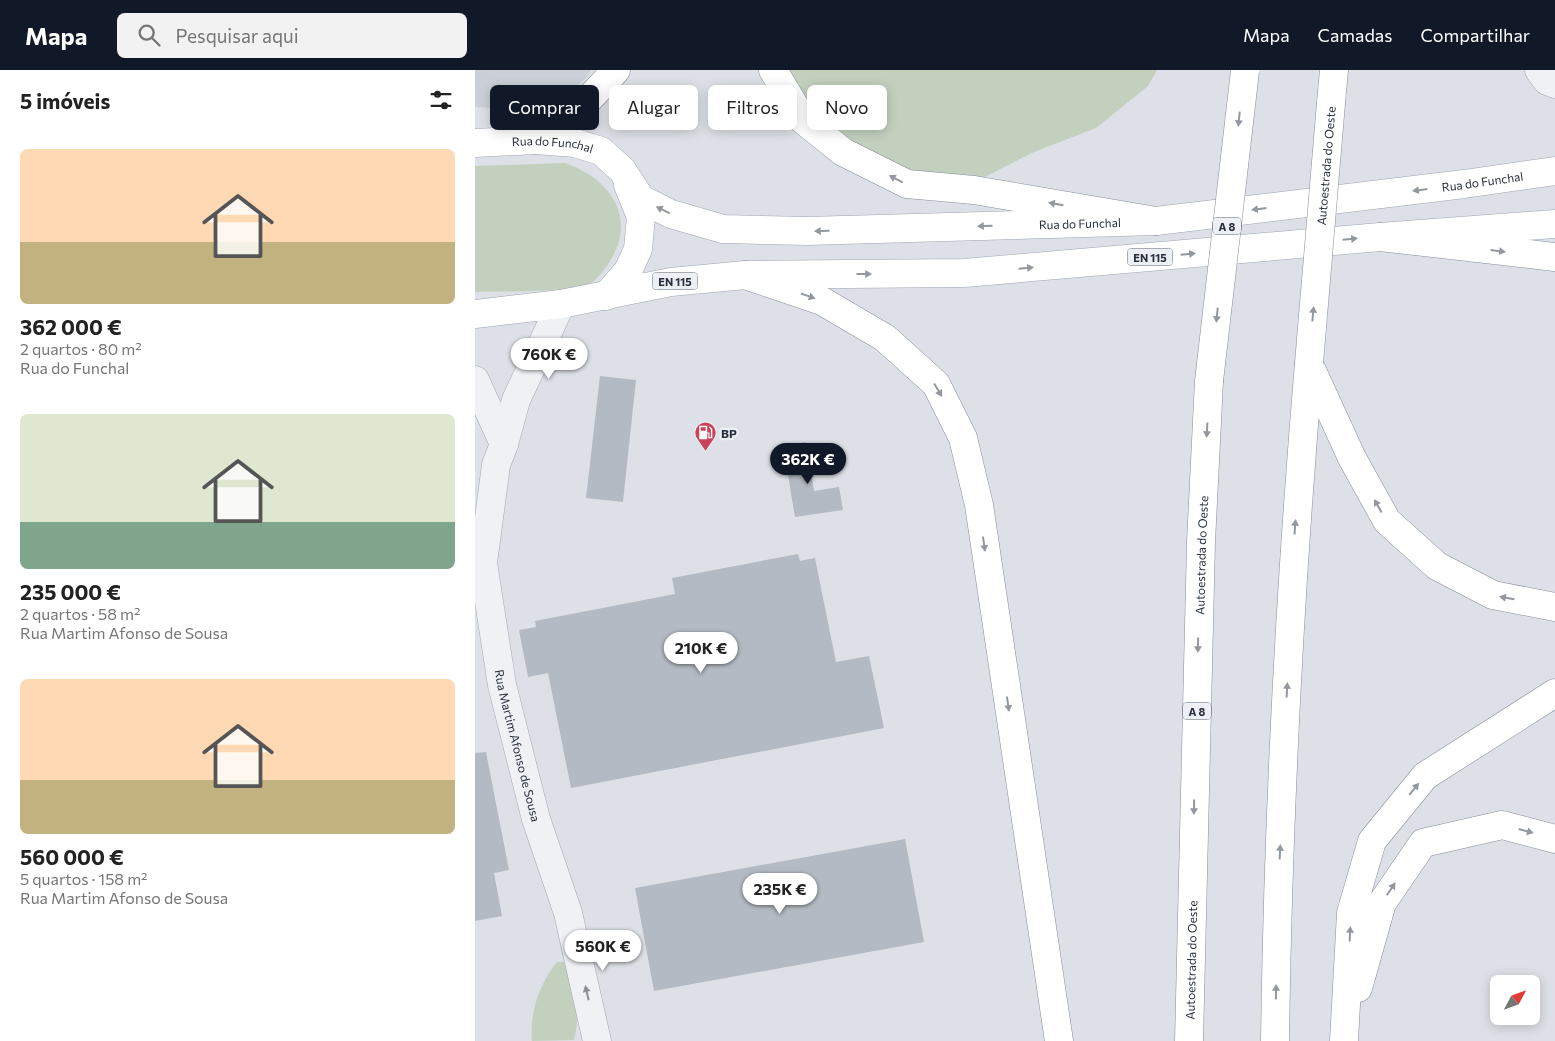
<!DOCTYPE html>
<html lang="pt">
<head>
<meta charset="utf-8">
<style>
	:root { --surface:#fff; --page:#f2f2f2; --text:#222; --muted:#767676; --accent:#111827 }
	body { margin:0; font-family:Commissioner,sans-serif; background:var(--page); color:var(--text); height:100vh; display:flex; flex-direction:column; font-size:19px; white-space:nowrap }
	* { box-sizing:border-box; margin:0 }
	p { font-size:16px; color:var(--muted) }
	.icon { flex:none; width:28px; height:28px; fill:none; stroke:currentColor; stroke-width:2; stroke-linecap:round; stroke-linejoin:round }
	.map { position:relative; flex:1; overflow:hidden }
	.side { display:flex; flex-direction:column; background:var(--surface); width:475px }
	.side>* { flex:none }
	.hud { position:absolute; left:15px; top:15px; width:475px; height:45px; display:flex; gap:10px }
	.needle { width:32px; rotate:49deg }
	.fabs { position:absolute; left:1015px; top:905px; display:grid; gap:10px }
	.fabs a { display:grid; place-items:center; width:50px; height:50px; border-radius:8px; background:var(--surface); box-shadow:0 2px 12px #0003; font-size:25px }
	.price { position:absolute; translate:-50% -42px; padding:0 11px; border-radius:18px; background:#fff; color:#222; font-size:16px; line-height:32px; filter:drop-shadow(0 1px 2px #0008) }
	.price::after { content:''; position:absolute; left:50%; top:30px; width:15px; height:11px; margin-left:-8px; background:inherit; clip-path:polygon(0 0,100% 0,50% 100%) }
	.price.selected { background:var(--accent); color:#fff }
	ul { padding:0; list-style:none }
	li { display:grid; align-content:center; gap:10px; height:265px; padding:0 20px }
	li span { display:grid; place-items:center; height:155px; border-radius:8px; color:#555 }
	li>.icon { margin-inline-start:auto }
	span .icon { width:90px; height:90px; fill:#fffc; stroke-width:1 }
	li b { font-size:21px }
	h2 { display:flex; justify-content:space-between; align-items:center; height:60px; padding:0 20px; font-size:21px }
	.chip { padding:0 18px; border-radius:8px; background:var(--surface); box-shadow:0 2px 12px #0003; font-size:18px; line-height:45px }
	.chip.selected { background:var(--accent); color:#fff }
	header { display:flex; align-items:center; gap:30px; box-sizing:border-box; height:70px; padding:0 25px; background:var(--accent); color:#fff }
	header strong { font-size:24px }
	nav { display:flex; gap:28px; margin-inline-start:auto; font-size:18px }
	.search { width:350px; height:45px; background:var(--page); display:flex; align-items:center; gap:12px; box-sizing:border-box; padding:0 18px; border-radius:8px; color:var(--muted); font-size:19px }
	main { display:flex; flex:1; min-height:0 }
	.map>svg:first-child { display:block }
	.built { fill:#cbd0d8 }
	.green { fill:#c3d0be }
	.building { fill:#b4bac3 }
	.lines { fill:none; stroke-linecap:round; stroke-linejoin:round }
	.minor-casing { stroke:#a3a7b0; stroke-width:29 }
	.major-casing { stroke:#9ca5b1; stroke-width:29 }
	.highway-casing { stroke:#858e9c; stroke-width:29 }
	.minor { stroke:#eff1f5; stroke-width:28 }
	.major { stroke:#fff; stroke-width:28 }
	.highway { stroke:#fff; stroke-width:28 }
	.highway-bridge-casing { stroke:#858e9c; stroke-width:29; stroke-linecap:butt }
	.highway-bridge { stroke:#fff; stroke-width:28 }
	.oneway { fill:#93979e }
	.oneway2 { fill:#8b9098 }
	.labels { text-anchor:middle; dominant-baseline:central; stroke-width:4.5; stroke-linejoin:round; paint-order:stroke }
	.shield { fill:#eceff4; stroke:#626973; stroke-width:1 }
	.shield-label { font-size:11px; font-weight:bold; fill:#272f3c }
	.street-label { font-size:12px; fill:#272f3c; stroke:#eceff4 }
	.poi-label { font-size:12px; font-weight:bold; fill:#272f3c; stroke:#eceff4; text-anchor:start }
</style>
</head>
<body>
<header>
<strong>Mapa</strong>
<div class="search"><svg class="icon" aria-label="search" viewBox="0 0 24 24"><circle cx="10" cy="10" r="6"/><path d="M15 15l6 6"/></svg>Pesquisar aqui</div>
<nav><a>Mapa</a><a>Camadas</a><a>Compartilhar</a></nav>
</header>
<main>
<section class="side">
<h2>5 imóveis<svg class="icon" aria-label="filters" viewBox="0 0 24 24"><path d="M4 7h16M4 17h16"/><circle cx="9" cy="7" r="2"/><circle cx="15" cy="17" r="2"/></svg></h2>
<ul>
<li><span style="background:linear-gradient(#ffd9b3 60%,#c2b280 0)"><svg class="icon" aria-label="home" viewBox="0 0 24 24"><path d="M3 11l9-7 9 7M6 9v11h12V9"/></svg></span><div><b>362 000 €</b><p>2 quartos · 80 m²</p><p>Rua do Funchal</p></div></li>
<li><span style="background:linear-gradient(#dfe7d0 70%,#7fa58c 0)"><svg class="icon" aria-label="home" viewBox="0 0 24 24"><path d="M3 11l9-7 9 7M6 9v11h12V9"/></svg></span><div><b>235 000 €</b><p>2 quartos · 58 m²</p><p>Rua Martim Afonso de Sousa</p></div></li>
<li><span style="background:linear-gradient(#ffd9b3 65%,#c2b280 0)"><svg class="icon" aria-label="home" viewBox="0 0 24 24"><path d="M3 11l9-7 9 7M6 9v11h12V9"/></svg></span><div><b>560 000 €</b><p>5 quartos · 158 m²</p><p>Rua Martim Afonso de Sousa</p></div></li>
</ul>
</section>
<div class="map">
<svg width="1080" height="971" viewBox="0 0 1080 971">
	<rect width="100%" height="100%" fill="#dde0e6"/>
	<path class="built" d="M 0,0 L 116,0 L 112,7 L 91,24 L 37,39 L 0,37 Z"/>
	<path class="green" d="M 300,0 L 682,0 L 673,16 L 621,58 L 559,82 L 486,119 L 411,104 L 336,57 Z
		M 90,93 C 131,107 161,142 138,186 C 133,195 124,209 114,214 C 97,223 23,221 0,222 L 0,96 Z
		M 82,892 L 89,892 C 101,917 106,943 99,970 L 57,971 C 54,944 65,912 82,892 Z"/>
	<path class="building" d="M 125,306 L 161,310 L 148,432 L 111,428 Z
		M 331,372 L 339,421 L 364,417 L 368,440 L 320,447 L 308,376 Z
		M 323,484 L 325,491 L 340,488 L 361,592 L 394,586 L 409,658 L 96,718 L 73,603 L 53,607 L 44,560 L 61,557 L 60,551 L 200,524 L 197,508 Z
		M 11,682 L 34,800 L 19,803 L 27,846 L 0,851 L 0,683 Z
		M 430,769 L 449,872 L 179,921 L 160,818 Z"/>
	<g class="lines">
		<defs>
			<g id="minor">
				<path d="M 1064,0 L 1072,11 L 1080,14"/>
				<path id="s1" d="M 86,234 L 41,330 L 29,374 L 21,395 L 8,493 L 27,615 L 61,749 L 93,843 L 122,971"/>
				<path d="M 0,310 L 29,374"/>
			</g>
			<g id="major">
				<path id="s2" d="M 0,73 L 61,70 L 100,73 L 126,81 L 147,100 L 166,129 L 196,144 L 248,159 L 332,161 L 681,151 L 989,114 L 1080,101"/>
				<path d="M 131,226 L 153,201 L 163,179 L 166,147 L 153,115"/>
				<path d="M 0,244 L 86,234 L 196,212 L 270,205 L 489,203 L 905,167 L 1080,154"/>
			</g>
			<g id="highway">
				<path d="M 298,0 L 328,50 L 368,82 L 432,114 L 499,120 L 681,151"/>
				<path d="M 856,33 L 859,0"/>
				<path d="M 61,70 L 113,30 L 141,0"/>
				<path d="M 905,167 L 1080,187"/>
				<path d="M 270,205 L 347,231 L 410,268 L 461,314 L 488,368 L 504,435 L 584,971"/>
				<path d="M 834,294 L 877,388 L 912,451 L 962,496 L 1018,525 L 1080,537"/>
				<path d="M 883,918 L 907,833 L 948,773 L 1027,755 L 1080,769"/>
				<path id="s3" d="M 714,971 L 726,472 L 734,311"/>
				<path d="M 800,971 C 803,745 815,518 834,293"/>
				<path d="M 869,971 L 876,843 L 897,771 L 950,706 L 1080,623"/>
			</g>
		</defs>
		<use href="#minor" class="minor-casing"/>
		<use href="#major" class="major-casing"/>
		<use href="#highway" class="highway-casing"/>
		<use href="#minor" class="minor"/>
		<use href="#major" class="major"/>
		<use href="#highway" class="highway"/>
		<defs>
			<g id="highway-bridge">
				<path id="s4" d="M 834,293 L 856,33"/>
				<path d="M 734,311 L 770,1"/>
			</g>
		</defs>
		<use href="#highway-bridge" class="highway-bridge-casing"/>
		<use href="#highway-bridge" class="highway-bridge"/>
	</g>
	<defs><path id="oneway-solid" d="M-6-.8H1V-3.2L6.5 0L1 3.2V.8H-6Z" transform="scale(1.25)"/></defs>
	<g class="oneway">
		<use href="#oneway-solid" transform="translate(764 49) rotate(96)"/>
		<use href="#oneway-solid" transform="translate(421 109) rotate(-153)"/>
		<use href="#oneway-solid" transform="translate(945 120) rotate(173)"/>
		<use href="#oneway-solid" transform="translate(581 134) rotate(-170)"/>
		<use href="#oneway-solid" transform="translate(784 139) rotate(173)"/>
		<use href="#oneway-solid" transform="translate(188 140) rotate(-154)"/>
		<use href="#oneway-solid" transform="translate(510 156) rotate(178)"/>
		<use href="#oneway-solid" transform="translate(347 161) rotate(178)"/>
		<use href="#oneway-solid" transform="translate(875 169) rotate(-5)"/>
		<use href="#oneway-solid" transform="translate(1023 181) rotate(7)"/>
		<use href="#oneway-solid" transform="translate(713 184) rotate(-5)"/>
		<use href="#oneway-solid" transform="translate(551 198) rotate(-5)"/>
		<use href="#oneway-solid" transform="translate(389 204)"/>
		<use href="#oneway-solid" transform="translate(333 226) rotate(19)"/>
		<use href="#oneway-solid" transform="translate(838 244) rotate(-85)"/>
		<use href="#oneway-solid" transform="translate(742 245) rotate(96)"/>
		<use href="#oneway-solid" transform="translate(463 320) rotate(59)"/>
		<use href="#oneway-solid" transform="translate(732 360) rotate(93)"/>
		<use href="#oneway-solid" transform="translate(903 436) rotate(-119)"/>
		<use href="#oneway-solid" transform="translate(820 457) rotate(-86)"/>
		<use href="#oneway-solid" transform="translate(509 474) rotate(82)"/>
		<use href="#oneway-solid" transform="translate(1032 528) rotate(-170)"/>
		<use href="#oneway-solid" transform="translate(723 575) rotate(91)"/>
		<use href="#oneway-solid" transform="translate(812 620) rotate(-87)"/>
		<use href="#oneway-solid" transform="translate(533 634) rotate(82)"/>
		<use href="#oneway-solid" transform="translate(939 719) rotate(-51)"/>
		<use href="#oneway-solid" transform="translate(719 737) rotate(91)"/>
		<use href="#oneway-solid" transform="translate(1051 761) rotate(15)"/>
		<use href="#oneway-solid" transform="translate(805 782) rotate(-87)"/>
		<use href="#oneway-solid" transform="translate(916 819) rotate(-56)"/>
		<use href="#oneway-solid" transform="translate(875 864) rotate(-87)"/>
		<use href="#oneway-solid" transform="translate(801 922) rotate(-89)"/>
	</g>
	<use class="oneway2" href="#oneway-solid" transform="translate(112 923) rotate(-103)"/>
	<defs>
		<symbol id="fuel-pin" viewBox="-11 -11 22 30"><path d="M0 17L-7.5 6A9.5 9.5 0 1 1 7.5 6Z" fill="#c94459" stroke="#eceff4"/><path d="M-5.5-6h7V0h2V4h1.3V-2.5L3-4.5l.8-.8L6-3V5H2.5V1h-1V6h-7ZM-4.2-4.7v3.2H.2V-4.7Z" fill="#fff"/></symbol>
	</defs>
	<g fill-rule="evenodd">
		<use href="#fuel-pin" x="218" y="350" width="25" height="34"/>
	</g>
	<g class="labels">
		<g class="shield">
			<rect x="738" y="147.5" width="28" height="17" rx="4"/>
			<rect x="652.5" y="178.5" width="45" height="17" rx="4"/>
			<rect x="177.5" y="202.5" width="45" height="17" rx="4"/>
			<rect x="708" y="632.5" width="28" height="17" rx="4"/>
		</g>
		<g class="shield-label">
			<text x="752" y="156">A 8</text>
			<text x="675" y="187">EN 115</text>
			<text x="200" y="211">EN 115</text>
			<text x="722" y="641">A 8</text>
		</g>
		<g class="street-label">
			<text stroke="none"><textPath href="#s2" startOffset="78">Rua do Funchal</textPath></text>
			<text stroke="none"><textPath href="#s4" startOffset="198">Autoestrada do Oeste</textPath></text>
			<text stroke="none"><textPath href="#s2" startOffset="1040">Rua do Funchal</textPath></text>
			<text stroke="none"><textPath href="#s2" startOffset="635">Rua do Funchal</textPath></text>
			<text stroke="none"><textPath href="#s3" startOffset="486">Autoestrada do Oeste</textPath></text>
			<text stroke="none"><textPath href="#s1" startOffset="459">Rua Martim Afonso de Sousa</textPath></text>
			<text stroke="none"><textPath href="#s3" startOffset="81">Autoestrada do Oeste</textPath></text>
		</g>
		<g class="poi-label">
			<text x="246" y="363">BP</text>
		</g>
	</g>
</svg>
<div class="fabs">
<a><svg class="needle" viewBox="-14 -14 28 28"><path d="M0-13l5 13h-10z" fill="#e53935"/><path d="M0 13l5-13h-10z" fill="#767676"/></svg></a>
</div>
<b class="price" style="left:74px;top:310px">760K €</b>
<b class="price selected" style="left:333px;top:415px">362K €</b>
<b class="price" style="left:226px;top:604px">210K €</b>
<b class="price" style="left:305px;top:845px">235K €</b>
<b class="price" style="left:128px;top:902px">560K €</b>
<div class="hud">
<a class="chip selected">Comprar</a>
<a class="chip">Alugar</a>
<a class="chip">Filtros</a>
<a class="chip">Novo</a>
</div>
</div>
</main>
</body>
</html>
